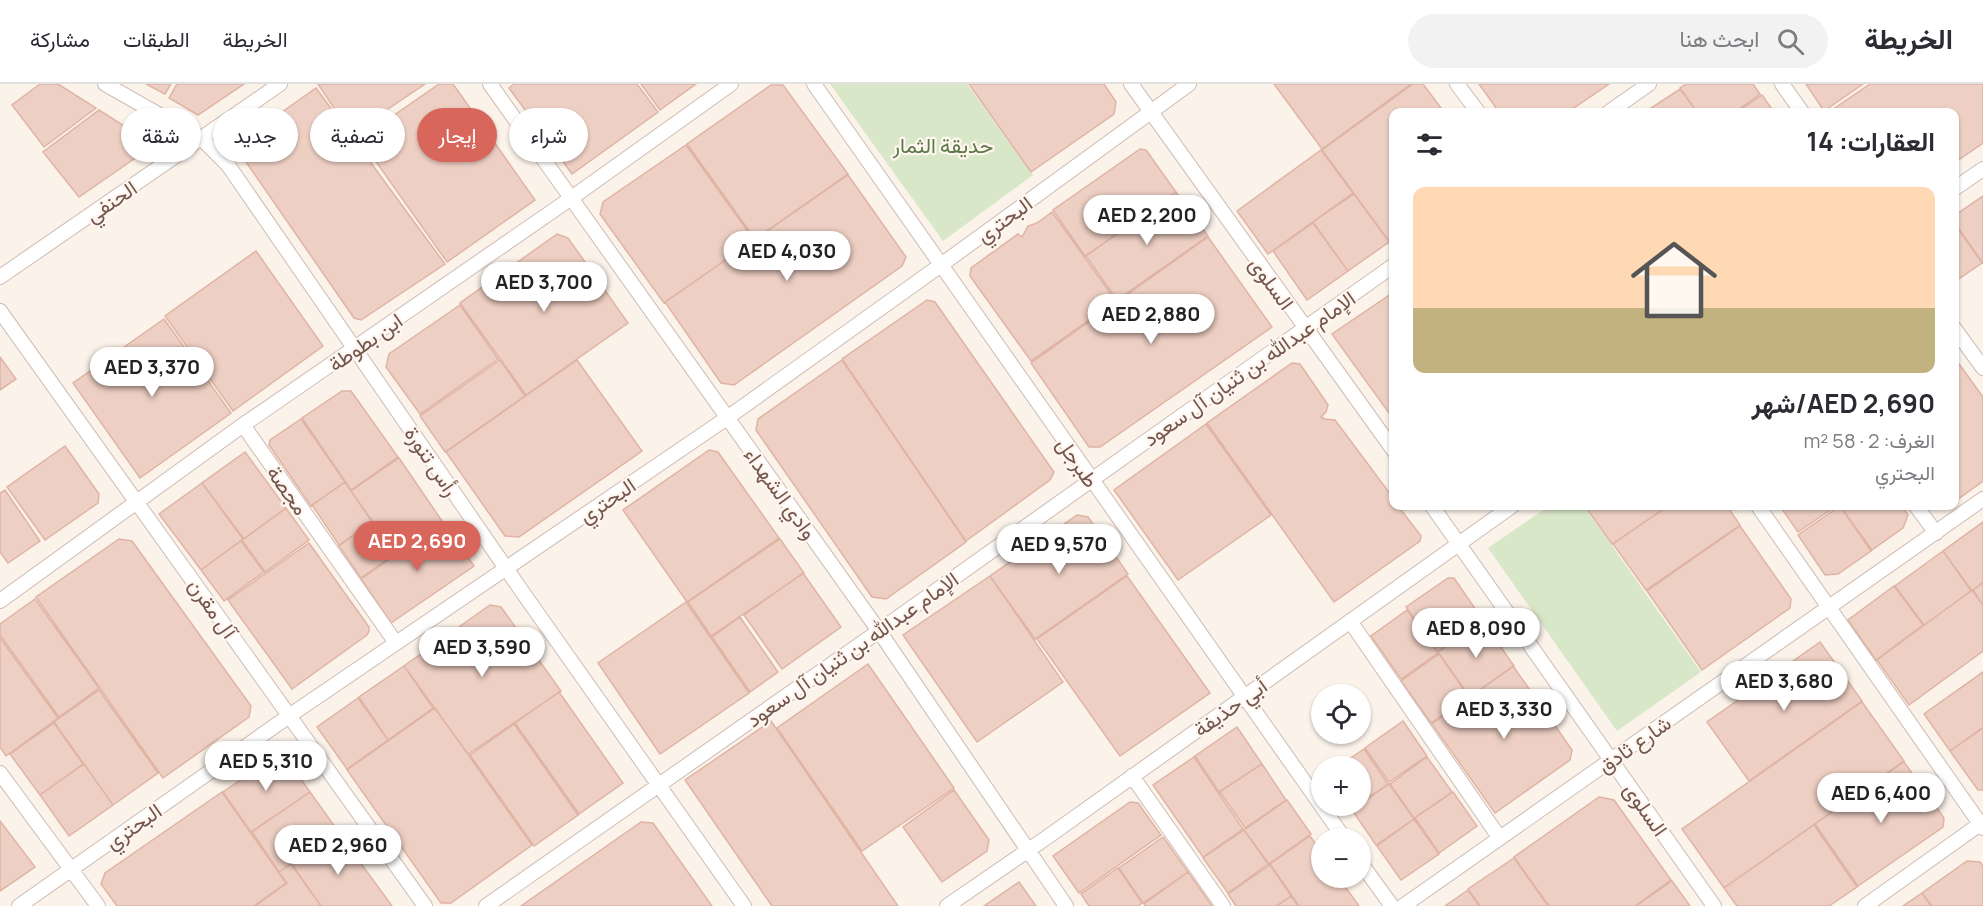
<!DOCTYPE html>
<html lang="ar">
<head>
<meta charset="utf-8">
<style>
	:root { --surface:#fff; --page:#f2f2f3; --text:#2b2b33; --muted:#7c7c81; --line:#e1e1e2; --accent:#d9665a }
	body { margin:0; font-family:Manrope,Vazirmatn,sans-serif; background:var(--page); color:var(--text); direction:rtl; height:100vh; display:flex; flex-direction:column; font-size:22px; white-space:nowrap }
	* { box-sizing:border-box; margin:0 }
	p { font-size:20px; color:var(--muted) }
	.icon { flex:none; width:33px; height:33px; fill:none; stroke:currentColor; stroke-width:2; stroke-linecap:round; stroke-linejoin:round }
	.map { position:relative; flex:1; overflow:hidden; direction:ltr }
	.panel { position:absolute; left:1389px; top:24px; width:570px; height:402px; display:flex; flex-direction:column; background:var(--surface); border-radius:12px; box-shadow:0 2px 4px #0004; direction:rtl }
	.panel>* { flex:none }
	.hud { position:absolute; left:18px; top:24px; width:570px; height:54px; direction:rtl; display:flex; gap:12px }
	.fabs { position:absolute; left:1311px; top:600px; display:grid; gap:12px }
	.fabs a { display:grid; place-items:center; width:60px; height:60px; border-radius:50%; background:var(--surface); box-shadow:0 2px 4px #0004; font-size:30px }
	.price { position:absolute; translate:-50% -51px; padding:0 14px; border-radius:21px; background:#fff; color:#222; font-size:20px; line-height:39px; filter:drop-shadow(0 2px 3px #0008) }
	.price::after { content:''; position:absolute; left:50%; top:36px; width:18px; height:14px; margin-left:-9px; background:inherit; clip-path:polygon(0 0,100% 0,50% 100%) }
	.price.active { background:var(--accent); color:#fff }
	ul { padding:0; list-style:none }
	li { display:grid; align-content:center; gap:12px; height:318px; padding:0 24px }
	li+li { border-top:2px solid var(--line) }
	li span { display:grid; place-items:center; height:186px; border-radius:12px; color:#555 }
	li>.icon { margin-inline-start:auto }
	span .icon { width:108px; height:108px; fill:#fffc; stroke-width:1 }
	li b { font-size:26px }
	h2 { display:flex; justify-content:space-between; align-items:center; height:72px; padding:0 24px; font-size:26px }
	.chip { padding:0 21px; border-radius:27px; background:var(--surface); box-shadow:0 2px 4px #0004; font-size:21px; line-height:54px }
	.chip.active { background:var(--accent); color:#fff }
	header { display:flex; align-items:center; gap:36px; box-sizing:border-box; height:84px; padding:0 30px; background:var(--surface); border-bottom:2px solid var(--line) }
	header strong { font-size:28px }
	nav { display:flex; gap:33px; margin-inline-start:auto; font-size:21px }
	.search { width:420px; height:54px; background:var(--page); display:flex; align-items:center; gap:15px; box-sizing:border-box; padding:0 21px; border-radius:33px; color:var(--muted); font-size:22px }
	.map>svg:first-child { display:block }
	.green { fill:#d9e7c9 }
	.building { fill:#eecfc3; stroke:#dfb4a5; stroke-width:1.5 }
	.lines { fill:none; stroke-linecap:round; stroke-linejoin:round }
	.minor-casing { stroke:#cebbb3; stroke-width:16 }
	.minor { stroke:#fff; stroke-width:14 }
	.labels { text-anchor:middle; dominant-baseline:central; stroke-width:4.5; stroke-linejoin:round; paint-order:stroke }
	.park-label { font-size:21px; fill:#5c7848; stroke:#fef6ef }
	.street-label { font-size:21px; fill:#73574f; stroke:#fef6ef }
</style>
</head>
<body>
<header>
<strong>الخريطة</strong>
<div class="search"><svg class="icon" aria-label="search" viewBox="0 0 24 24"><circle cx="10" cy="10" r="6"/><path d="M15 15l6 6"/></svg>ابحث هنا</div>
<nav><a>الخريطة</a><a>الطبقات</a><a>مشاركة</a></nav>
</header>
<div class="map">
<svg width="1983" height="822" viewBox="0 0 1983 822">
	<rect width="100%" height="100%" fill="#fbf2e9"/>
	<path class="green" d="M 830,0 L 967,0 L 1033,91 L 943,157 Z
		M 1549,422 L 1584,422 L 1701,588 L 1617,647 L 1488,464 Z"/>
	<path class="building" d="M 40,0 L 58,0 L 96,24 L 44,63 L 12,21 Z
		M 146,0 L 171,0 L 165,10 Z
		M 177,0 L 244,0 L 198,31 L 169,14 Z
		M 318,0 L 425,0 L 351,50 Z
		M 439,0 L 453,0 L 535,116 L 447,178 L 360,55 Z
		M 514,0 L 637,0 L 658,28 L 572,90 L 509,4 Z
		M 641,0 L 696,0 L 660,26 Z
		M 969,0 L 1104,0 L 1116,18 L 1114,30 L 1031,88 Z
		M 1274,0 L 1411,0 L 1322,65 Z
		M 1413,0 L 1423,0 L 1444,28 L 1394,28 L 1394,154 L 1389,157 L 1322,66 Z
		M 1479,0 L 1609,0 L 1568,28 L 1499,28 Z
		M 1686,0 L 1753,0 L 1760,10 L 1735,28 L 1697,28 L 1680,4 Z
		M 1806,0 L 1863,0 L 1824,27 Z
		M 1870,0 L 1983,0 L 1983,59 L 1954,79 L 1954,28 L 1829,28 Z
		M 771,1 L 783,1 L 848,90 L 755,155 L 687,60 Z
		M 316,4 L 445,180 L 361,236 L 354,234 L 237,65 L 245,54 Z
		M 1680,5 L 1697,28 L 1645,28 Z
		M 1762,11 L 1774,28 L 1737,28 Z
		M 99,26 L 151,59 L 147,66 L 79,113 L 43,68 Z
		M 686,61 L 754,156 L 664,219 L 600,130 L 603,118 Z
		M 1140,65 L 1146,66 L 1176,108 L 1085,172 L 1053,126 Z
		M 1321,66 L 1353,109 L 1268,170 L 1237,127 Z
		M 848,91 L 906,173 L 902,182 L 734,301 L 721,299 L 665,218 Z
		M 1176,108 L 1208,152 L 1117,216 L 1086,172 Z
		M 1354,110 L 1389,158 L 1348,187 L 1313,138 Z
		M 1983,112 L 1983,179 L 1954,138 L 1954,132 Z
		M 1052,128 L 1116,217 L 1031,277 L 970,192 L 971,184 L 1018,150 L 1022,153 L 1028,142 L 1037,139 Z
		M 1313,139 L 1348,187 L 1307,216 L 1273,167 Z
		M 1954,139 L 1982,179 L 1954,198 Z
		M 557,150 L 568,154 L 628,239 L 526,311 L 460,219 Z
		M 1208,153 L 1272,243 L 1100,363 L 1089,363 L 1031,279 Z
		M 256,167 L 323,262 L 233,327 L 165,232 Z
		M 1394,208 L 1394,336 L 1332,250 Z
		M 927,216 L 935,218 L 1054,388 L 1050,396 L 966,457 L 842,275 Z
		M 460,221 L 498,275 L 420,330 L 386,283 L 389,270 Z
		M 164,235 L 231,329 L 140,394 L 73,299 Z
		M 0,273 L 16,295 L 0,306 Z
		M 1954,273 L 1983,313 L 1983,397 L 1954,418 Z
		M 500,276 L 525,312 L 445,368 L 420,332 Z
		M 577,276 L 642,367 L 519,453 L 505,452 L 446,368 Z
		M 842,276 L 966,458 L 886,515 L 872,513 L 756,346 L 758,335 Z
		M 1292,279 L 1300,280 L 1328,321 L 1326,328 L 1321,333 L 1325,335 L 1335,336 L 1394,415 L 1394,422 L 1398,422 L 1421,452 L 1420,457 L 1334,518 L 1207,339 Z
		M 342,307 L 351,307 L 398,373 L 351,406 L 302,334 Z
		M 301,335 L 345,398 L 311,422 L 269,361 L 270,356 Z
		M 1206,340 L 1271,431 L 1178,496 L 1114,406 Z
		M 65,362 L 99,410 L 98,419 L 45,456 L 7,403 Z
		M 709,366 L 718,368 L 779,454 L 687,518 L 623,426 Z
		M 245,368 L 286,424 L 244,455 L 202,399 Z
		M 399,374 L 442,437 L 390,474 L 368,442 L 373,438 L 351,407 Z
		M 345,398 L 372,438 L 339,461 L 312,421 Z
		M 202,399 L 243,455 L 201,486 L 159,430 Z
		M 5,406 L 40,457 L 8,479 L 0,468 L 0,409 Z
		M 1585,422 L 1668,422 L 1612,460 Z
		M 1668,422 L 1727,422 L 1740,441 L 1646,506 L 1613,460 Z
		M 1780,422 L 1836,422 L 1798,448 Z
		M 1840,422 L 1871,467 L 1838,490 L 1825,491 L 1798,451 Z
		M 1840,422 L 1902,422 L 1908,431 L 1903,444 L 1872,466 Z
		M 286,424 L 309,456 L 265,488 L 242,456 Z
		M 1077,431 L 1088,433 L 1128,490 L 1035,555 L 990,492 Z
		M 443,438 L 474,482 L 391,539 L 361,495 Z
		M 1983,438 L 1983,498 L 1972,507 L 1943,467 Z
		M 367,442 L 389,474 L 361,494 L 339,462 Z
		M 1740,442 L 1791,515 L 1790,524 L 1702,586 L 1647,507 Z
		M 119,455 L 132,457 L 251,622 L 249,633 L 163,694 L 36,513 Z
		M 780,455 L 804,489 L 711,552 L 688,518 Z
		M 241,457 L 264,488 L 224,517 L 201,486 Z
		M 309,459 L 369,543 L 369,547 L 367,551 L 292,605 L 228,516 Z
		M 1943,467 L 1971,507 L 1924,541 L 1895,502 Z
		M 803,489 L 841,543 L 782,585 L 744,531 Z
		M 990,492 L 1063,598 L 977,658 L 903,551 Z
		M 1127,492 L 1210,609 L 1120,672 L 1037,555 Z
		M 1448,494 L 1454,494 L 1483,536 L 1437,568 L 1406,523 Z
		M 1983,499 L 1983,521 L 1973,506 Z
		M 1894,502 L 1923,541 L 1876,576 L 1848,536 Z
		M 1972,506 L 1983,521 L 1983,567 L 1909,621 L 1877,576 Z
		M 35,515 L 99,604 L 59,633 L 0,551 L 0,540 Z
		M 686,518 L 749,609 L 660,670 L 598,579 Z
		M 490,521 L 501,523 L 561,607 L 468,670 L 404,582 Z
		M 1407,526 L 1438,569 L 1401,595 L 1371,552 Z
		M 740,533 L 778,588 L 750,608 L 712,553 Z
		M 1483,537 L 1514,582 L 1470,613 L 1438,568 Z
		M 0,554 L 58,634 L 6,672 L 0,663 Z
		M 1820,558 L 1862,617 L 1749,697 L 1707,638 Z
		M 1439,570 L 1469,613 L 1431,639 L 1401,597 Z
		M 868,580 L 954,704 L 862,767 L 777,644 Z
		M 404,582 L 433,624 L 388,656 L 359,613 Z
		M 1513,582 L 1572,666 L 1570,676 L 1495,729 L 1432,640 Z
		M 1983,588 L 1983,643 L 1950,667 L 1924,630 Z
		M 99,606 L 158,689 L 113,721 L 54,638 Z
		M 559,608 L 623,699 L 579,730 L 515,639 Z
		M 358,614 L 388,656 L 347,685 L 317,643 Z
		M 1862,618 L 1904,677 L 1724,804 L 1682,745 Z
		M 435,624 L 532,761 L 451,819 L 441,819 L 347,686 Z
		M 771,637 L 898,822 L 772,822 L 685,696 Z
		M 1403,637 L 1427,672 L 1389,698 L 1365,664 Z
		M 54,639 L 83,680 L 40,711 L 10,670 Z
		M 514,640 L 578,731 L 534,762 L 470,671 Z
		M 1237,643 L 1262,680 L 1219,708 L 1195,672 Z
		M 1983,644 L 1983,706 L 1978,706 L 1950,667 Z
		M 1364,665 L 1388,700 L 1360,719 L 1360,682 L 1339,682 Z
		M 282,668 L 310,708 L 251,748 L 223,708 Z
		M 1194,673 L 1243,745 L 1203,773 L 1153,701 Z
		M 1427,673 L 1452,708 L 1414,734 L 1390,700 Z
		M 1904,678 L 1944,734 L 1943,743 L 1858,802 L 1815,740 Z
		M 84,680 L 113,721 L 69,752 L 40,711 Z
		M 1262,680 L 1286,716 L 1245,744 L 1220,708 Z
		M 1389,700 L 1414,735 L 1376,761 L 1352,726 Z
		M 954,706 L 989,756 L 987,767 L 942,798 L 903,743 Z
		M 222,708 L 286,799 L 254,822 L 117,822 L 101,800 L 105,789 Z
		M 310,708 L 338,747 L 279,788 L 252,748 Z
		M 1453,708 L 1477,742 L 1439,769 L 1415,734 Z
		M 1599,713 L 1614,716 L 1671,796 L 1635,822 L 1549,822 L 1514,773 Z
		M 1287,716 L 1311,750 L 1269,780 L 1244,746 Z
		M 1130,718 L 1138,719 L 1161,751 L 1079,809 L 1053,772 Z
		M 1414,735 L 1439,770 L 1401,796 L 1377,762 Z
		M 0,737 L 35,783 L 0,807 Z
		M 641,738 L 653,739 L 712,822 L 521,822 Z
		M 1814,741 L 1857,803 L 1829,822 L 1737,822 L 1724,804 Z
		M 1244,746 L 1268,780 L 1228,809 L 1203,774 Z
		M 338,748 L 392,822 L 321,822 L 291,779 Z
		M 1310,752 L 1322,769 L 1322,794 L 1339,794 L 1359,822 L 1299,822 L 1270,780 Z
		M 1163,753 L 1188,788 L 1143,819 L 1119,784 Z
		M 1514,774 L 1548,822 L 1480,822 L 1468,805 Z
		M 1967,777 L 1980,778 L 1983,782 L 1983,822 L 1932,822 L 1922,809 Z
		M 291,780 L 321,822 L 255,822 L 287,799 L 279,788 Z
		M 1270,781 L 1291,812 L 1276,822 L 1236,822 L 1228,810 Z
		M 1118,784 L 1142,819 L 1138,822 L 1089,822 L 1081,810 Z
		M 1188,788 L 1212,822 L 1145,822 L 1144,820 Z
		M 1672,797 L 1690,822 L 1636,822 Z
		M 1019,798 L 1036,822 L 984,822 Z
		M 1468,806 L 1479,822 L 1445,822 Z
		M 1922,809 L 1931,822 L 1903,822 Z
		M 1291,812 L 1298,822 L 1277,822 Z"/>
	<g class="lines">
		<defs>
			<path id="minor" d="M 105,0 L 202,55 L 228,81 L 521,506 L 744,822
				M 490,0 L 879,547 L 1066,822
				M 814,0 L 1344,754
				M 1131,0 L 1394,367
				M 1457,0 L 1478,28
				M 1782,0 L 1802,28
				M 1609,28 L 1649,0
				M 1954,105 L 1983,85
				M 0,193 L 280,0
				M 0,227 L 425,822
				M 1954,244 L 1983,284
				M 243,341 L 396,559
				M 1432,422 L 1714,822
				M 1758,422 L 1983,744
				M 1916,422 L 1936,449
				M 0,517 L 243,341 L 570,115 L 731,0
				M 1350,537 L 1499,753
				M 0,689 L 98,822
				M 1132,692 L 1223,822
				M 1360,778 L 1392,822
				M 19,822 L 289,632 L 727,334 L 941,181 L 1189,0
				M 486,822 L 879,547 L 1394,181
				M 947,822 L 1046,754 L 1512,422
				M 1403,822 L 1983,415
				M 1865,822 L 1983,738"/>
		</defs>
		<use href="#minor" class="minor-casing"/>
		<use href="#minor" class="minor"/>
	</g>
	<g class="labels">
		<g class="park-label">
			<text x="943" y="61">حديقة الثمار</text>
		</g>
		<g class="street-label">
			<text transform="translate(111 117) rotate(-34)">الحنفي</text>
			<text transform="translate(1004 135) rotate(-36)">البحتري</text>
			<text transform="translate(1272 199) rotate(54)">السلوى</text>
			<text transform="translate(365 258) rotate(-35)">ابن بطوطة</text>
			<text transform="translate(1249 284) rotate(-35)">الإمام عبدالله بن ثنيان آل سعود</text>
			<text transform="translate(432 377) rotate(56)">رأس تنورة</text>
			<text transform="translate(1078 378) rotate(55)">طبرجل</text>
			<text transform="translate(288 406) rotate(55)">مجصة</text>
			<text transform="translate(781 409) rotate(54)">وادي الشهداء</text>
			<text transform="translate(607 416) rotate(-34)">البحتري</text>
			<text transform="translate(213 524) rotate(55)">آل مقرن</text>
			<text transform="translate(852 565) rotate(-35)">الإمام عبدالله بن ثنيان آل سعود</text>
			<text transform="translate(1230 623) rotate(-35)">أبي حذيفة</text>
			<text transform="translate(1634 660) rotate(-35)">شارع ثادق</text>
			<text transform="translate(1646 725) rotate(55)">السلوى</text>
			<text transform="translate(133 742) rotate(-35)">البحتري</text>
		</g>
	</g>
</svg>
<div class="fabs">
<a><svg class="icon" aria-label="locate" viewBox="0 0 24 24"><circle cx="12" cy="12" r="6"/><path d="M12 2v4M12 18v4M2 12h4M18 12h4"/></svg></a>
<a>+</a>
<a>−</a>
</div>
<b class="price" style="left:1147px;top:162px">AED 2,200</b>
<b class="price" style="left:787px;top:198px">AED 4,030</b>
<b class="price" style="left:544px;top:229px">AED 3,700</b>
<b class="price" style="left:1151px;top:261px">AED 2,880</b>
<b class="price" style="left:152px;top:314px">AED 3,370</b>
<b class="price active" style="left:417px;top:488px">AED 2,690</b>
<b class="price" style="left:1059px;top:491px">AED 9,570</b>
<b class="price" style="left:1476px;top:575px">AED 8,090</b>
<b class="price" style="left:482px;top:594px">AED 3,590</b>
<b class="price" style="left:1784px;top:628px">AED 3,680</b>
<b class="price" style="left:1504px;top:656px">AED 3,330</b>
<b class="price" style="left:266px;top:708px">AED 5,310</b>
<b class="price" style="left:1881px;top:740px">AED 6,400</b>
<b class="price" style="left:338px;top:792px">AED 2,960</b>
<div class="hud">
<a class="chip">شراء</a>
<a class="chip active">إيجار</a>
<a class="chip">تصفية</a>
<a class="chip">جديد</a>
<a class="chip">شقة</a>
</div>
<section class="panel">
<h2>العقارات: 14<svg class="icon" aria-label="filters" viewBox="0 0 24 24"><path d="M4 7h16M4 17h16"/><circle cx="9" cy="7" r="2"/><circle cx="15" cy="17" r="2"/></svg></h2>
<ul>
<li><span style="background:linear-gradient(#ffd9b3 65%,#c2b280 0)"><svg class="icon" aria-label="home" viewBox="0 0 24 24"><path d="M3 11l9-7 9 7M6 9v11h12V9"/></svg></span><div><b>AED 2,690/شهر</b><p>الغرف: 2 · 58 m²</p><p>البحتري</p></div></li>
</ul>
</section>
</div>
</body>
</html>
